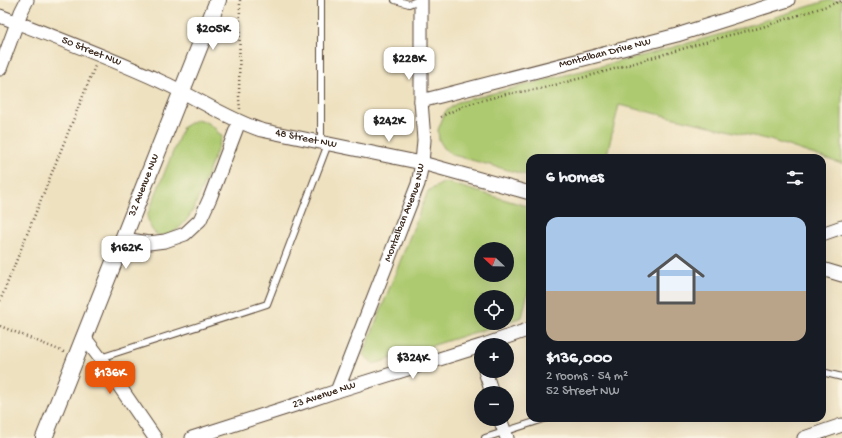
<!DOCTYPE html>
<html lang="en">
<head>
<meta charset="utf-8">
<style>
	:root { --surface:#171b24; --page:#242831; --text:#f1f3f6; --muted:#9ea1a6; --line:#363941; --accent:#ea580c }
	body { margin:0; font-family:"Gochi Hand",sans-serif; background:var(--page); color:var(--text); height:100vh; display:flex; flex-direction:column; font-size:15px; white-space:nowrap }
	* { box-sizing:border-box; margin:0 }
	p { font-size:13px; color:var(--muted) }
	.icon { flex:none; width:22px; height:22px; fill:none; stroke:currentColor; stroke-width:2; stroke-linecap:round; stroke-linejoin:round }
	.map { position:relative; flex:1; overflow:hidden }
	.details { position:absolute; left:526px; top:154px; width:300px; height:268px; display:flex; flex-direction:column; background:var(--surface); border-radius:12px; box-shadow:0 4px 16px #0002 }
	.details>* { flex:none }
	.needle { width:26px; rotate:292deg }
	.controls { position:absolute; left:474px; top:242px; display:grid; gap:8px }
	.controls a { display:grid; place-items:center; width:40px; height:40px; border-radius:50%; background:var(--surface); box-shadow:0 4px 16px #0002; font-size:20px }
	.price { position:absolute; translate:-50% -34px; padding:0 9px; border-radius:8px; background:#fff; color:#222; font-size:13px; line-height:26px; filter:drop-shadow(0 1px 2px #0008) }
	.price::after { content:''; position:absolute; left:50%; top:24px; width:12px; height:9px; margin-left:-6px; background:inherit; clip-path:polygon(0 0,100% 0,50% 100%) }
	.price.current { background:var(--accent); color:#fff }
	ul { padding:0; list-style:none }
	li { display:grid; align-content:center; gap:8px; height:212px; padding:0 20px }
	li+li { border-top:1px solid var(--line) }
	li span { display:grid; place-items:center; height:124px; border-radius:12px; color:#555 }
	li>.icon { margin-inline-start:auto }
	span .icon { width:72px; height:72px; fill:#fffc; stroke-width:1 }
	li b { font-size:17px }
	h2 { display:flex; justify-content:space-between; align-items:center; height:48px; padding:0 20px; font-size:17px }
	.map>svg:first-child { display:block }
	.green { fill:#aeca71; stroke:#747a48; fill-rule:evenodd }
	.lines { fill:none; stroke-linecap:round; stroke-linejoin:round }
	.service-casing { stroke:#564536; stroke-width:8 }
	.minor-casing { stroke:#564536; stroke-width:15 }
	.tertiary-casing { stroke:#564536; stroke-width:18 }
	.path { stroke:#564536; stroke-width:2.5; stroke-dasharray:1 3; stroke-linecap:butt }
	.service { stroke:#fff; stroke-width:6 }
	.minor { stroke:#fff; stroke-width:13 }
	.tertiary { stroke:#fff; stroke-width:16 }
	.labels { text-anchor:middle; dominant-baseline:central; stroke-width:4; stroke-linejoin:round; paint-order:stroke }
	.street-label { font-size:11px; fill:#3b2a1e; stroke:#fcf5e5 }
</style>
</head>
<body>
<div class="map">
<svg width="842" height="438" viewBox="0 0 842 438">
	<rect width="100%" height="100%" fill="#fcf5e5"/>
	<filter id="ink" filterUnits="userSpaceOnUse"><feTurbulence type="fractalNoise" baseFrequency=".025" numOctaves="2"/><feDisplacementMap in="SourceGraphic" scale="8" xChannelSelector="R" yChannelSelector="G"/><feConvolveMatrix kernelMatrix="1 2 1 2 8 2 1 2 1" color-interpolation-filters="sRGB"/></filter>
	<filter id="wash" filterUnits="userSpaceOnUse"><feTurbulence type="fractalNoise" baseFrequency=".012" numOctaves="4" result="noise"/><feDisplacementMap in="SourceGraphic" scale="16" xChannelSelector="R" yChannelSelector="G"/><feGaussianBlur stdDeviation="0.9" result="paint"/><feColorMatrix in="noise" values="0 0 0 0 0 0 0 0 0 0 0 0 0 0 0 0 0 1.4 0 .05"/><feComposite in="paint" operator="in"/></filter>
	<g filter="url(#wash)">
		<rect width="100%" height="100%" fill="#eee1c0"/>
		<path class="green" d="M 829,0 L 842,0 L 842,164 L 770,140 L 619,105 L 606,158 L 530,158 L 530,176 L 453,155 L 444,148 L 439,140 L 438,130 L 445,112 L 458,102 L 649,54 L 728,32 Z
			M 197,119 L 206,122 L 216,129 L 218,133 L 222,135 L 222,137 L 195,206 C 192,212 189,217 185,222 C 179,229 164,241 155,233 C 150,229 149,222 147,216 L 183,127 Z
			M 445,182 L 530,207 L 530,284 L 522,317 L 507,322 L 507,297 L 481,297 L 481,323 L 504,323 L 374,364 L 363,355 L 428,191 ZM 481,249 L 507,249 L 507,275 L 481,275 Z"/>
	</g>
	<g filter="url(#ink)">
		<g class="lines">
			<defs>
				<path id="service" d="M 395,0 L 409,4 L 419,0
					M 321,142 L 321,0
					M 100,358 L 267,304 L 328,144
					M 822,372 L 842,377
					M 485,438 L 547,418"/>
				<g id="minor">
					<path id="s1" d="M 0,16 C 54,37 108,57 160,81 C 194,96 225,118 261,130 L 422,163 L 530,193"/>
					<path d="M 0,69 L 21,12 L 27,0"/>
					<path id="s2" d="M 421,101 L 677,35 L 788,0"/>
					<path d="M 822,234 L 842,227"/>
					<path d="M 124,239 L 149,243 L 165,241 L 185,234 L 200,220 L 210,198 L 239,122"/>
					<path d="M 822,269 L 842,275"/>
					<path d="M 84,337 L 100,358 L 155,438"/>
					<path d="M 484,345 L 530,329"/>
					<path d="M 485,371 L 492,393"/>
					<path id="s3" d="M 337,391 L 418,184 L 422,163 L 424,140 L 421,101 L 421,0"/>
					<path d="M 500,419 L 507,438"/>
					<path id="s4" d="M 192,438 L 301,403 L 337,391 L 481,346"/>
					<path d="M 804,438 L 842,425"/>
				</g>
				<g id="tertiary">
					<path id="s5" d="M 44,438 L 218,0"/>
				</g>
			</defs>
			<use href="#service" class="service-casing"/>
			<use href="#minor" class="minor-casing"/>
			<use href="#tertiary" class="tertiary-casing"/>
			<path class="path" d="M 240,109 L 239,99 L 240,0
				M 441,117 L 446,114 L 469,104 L 506,94 L 540,89 L 600,73 L 726,36 L 759,28 L 842,1
				M 0,301 L 95,66
				M 0,326 L 64,352"/>
			<use href="#service" class="service"/>
			<use href="#minor" class="minor"/>
			<use href="#tertiary" class="tertiary"/>
		</g>
	</g>
	<g class="labels">
		<g class="street-label">
			<text stroke="none"><textPath href="#s1" startOffset="98">50 Street NW</textPath></text>
			<text stroke="none"><textPath href="#s2" startOffset="190">Montalban Drive NW</textPath></text>
			<text stroke="none"><textPath href="#s1" startOffset="331">48 Street NW</textPath></text>
			<text stroke="none"><textPath href="#s5" startOffset="272">32 Avenue NW</textPath></text>
			<text stroke="none"><textPath href="#s3" startOffset="191">Montalban Avenue NW</textPath></text>
			<text stroke="none"><textPath href="#s4" startOffset="139">23 Avenue NW</textPath></text>
		</g>
	</g>
</svg>
<div class="controls">
<a><svg class="needle" viewBox="-14 -14 28 28"><path d="M0-13l5 13h-10z" fill="#e53935"/><path d="M0 13l5-13h-10z" fill="#9ea1a6"/></svg></a>
<a><svg class="icon" aria-label="locate" viewBox="0 0 24 24"><circle cx="12" cy="12" r="6"/><path d="M12 2v4M12 18v4M2 12h4M18 12h4"/></svg></a>
<a>+</a>
<a>−</a>
</div>
<b class="price" style="left:213px;top:51px">$205K</b>
<b class="price" style="left:409px;top:81px">$228K</b>
<b class="price" style="left:389px;top:143px">$242K</b>
<b class="price" style="left:126px;top:270px">$162K</b>
<b class="price" style="left:413px;top:380px">$324K</b>
<b class="price current" style="left:110px;top:395px">$136K</b>
<section class="details">
<h2>6 homes<svg class="icon" aria-label="filters" viewBox="0 0 24 24"><path d="M4 7h16M4 17h16"/><circle cx="9" cy="7" r="2"/><circle cx="15" cy="17" r="2"/></svg></h2>
<ul>
<li><span style="background:linear-gradient(#a9c7e8 60%,#b9a48a 0)"><svg class="icon" aria-label="home" viewBox="0 0 24 24"><path d="M3 11l9-7 9 7M6 9v11h12V9"/></svg></span><div><b>$136,000</b><p>2 rooms · 54 m²</p><p>52 Street NW</p></div></li>
</ul>
</section>
</div>
</body>
</html>
